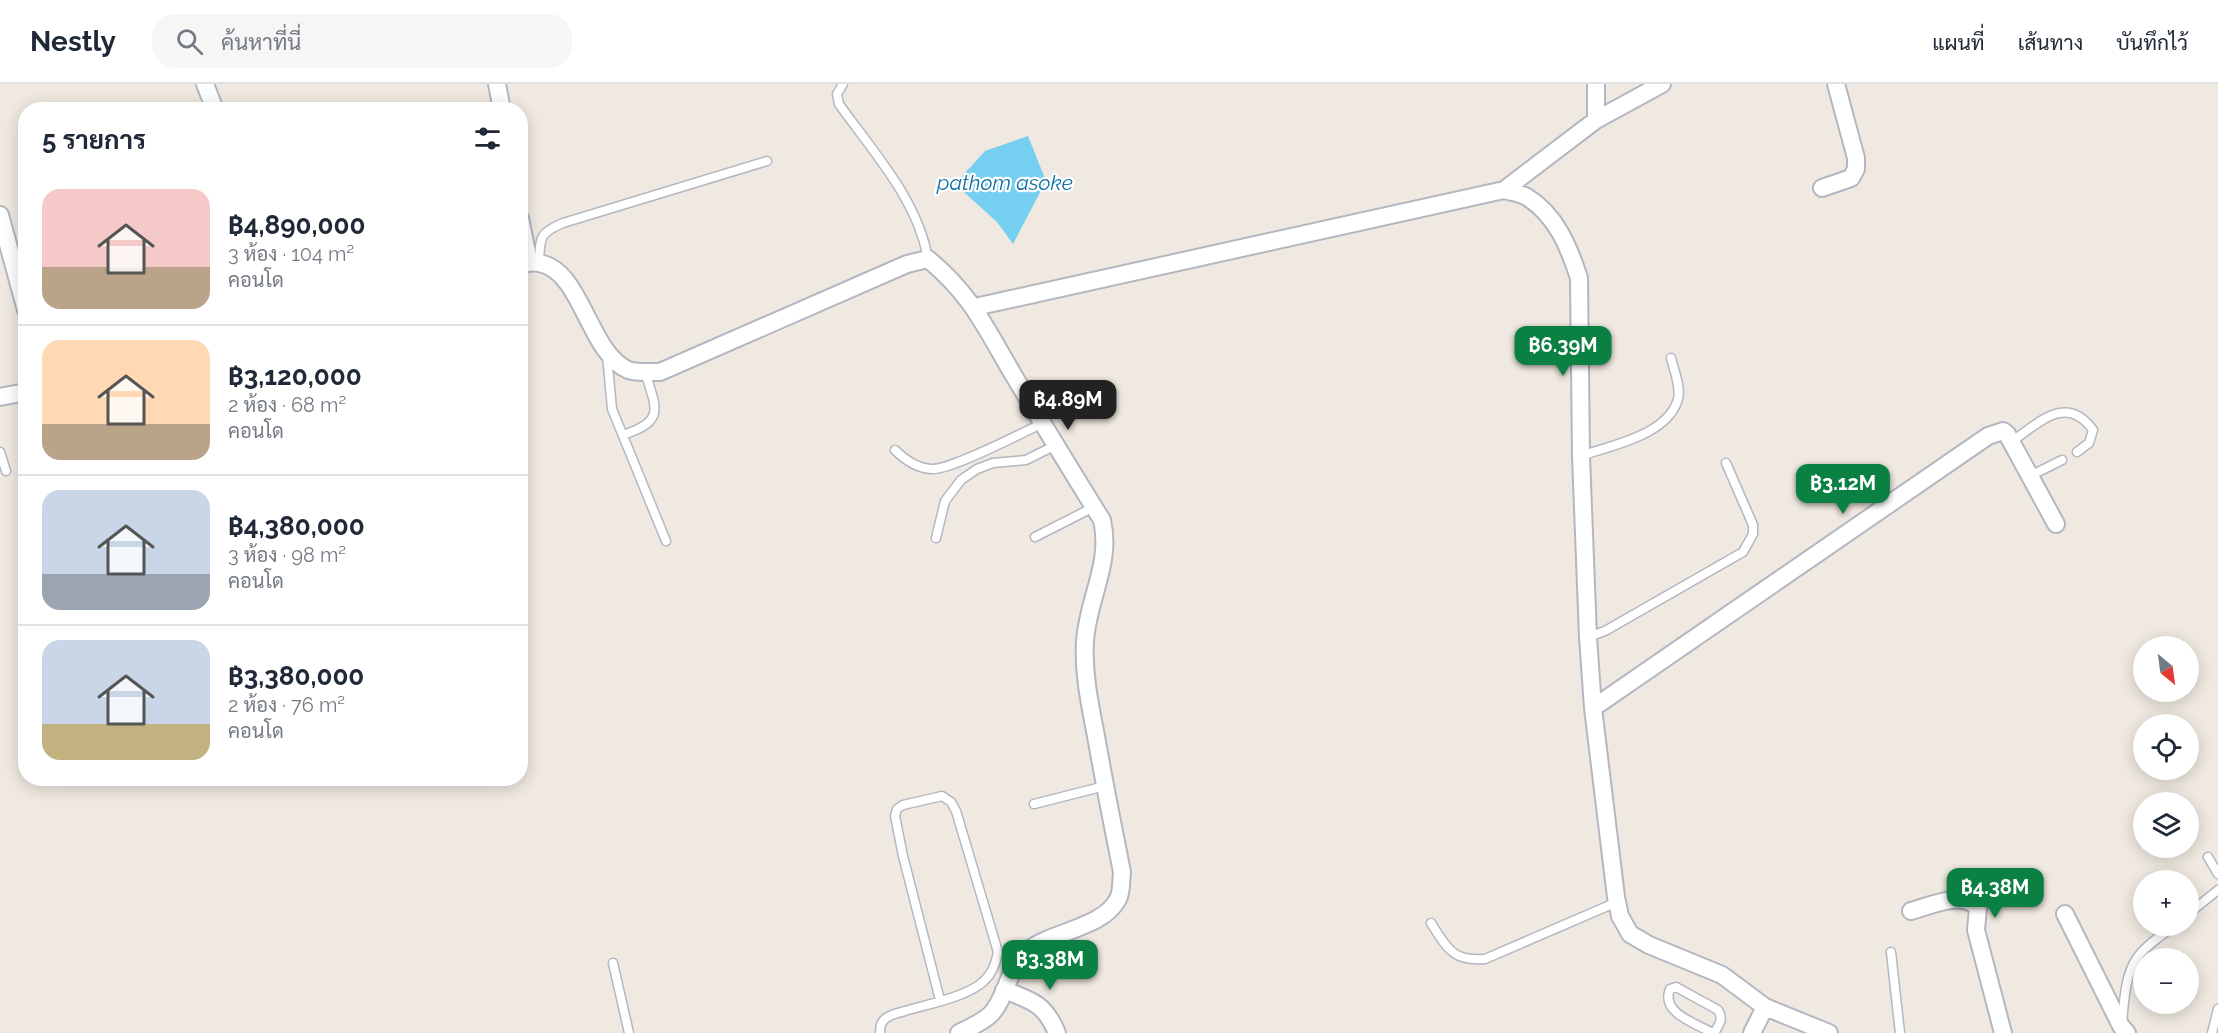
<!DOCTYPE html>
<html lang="th">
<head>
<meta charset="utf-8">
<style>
	:root { --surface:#fff; --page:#f6f6f7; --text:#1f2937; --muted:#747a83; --line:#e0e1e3; --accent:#0b8043 }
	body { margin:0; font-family:Raleway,Sarabun,sans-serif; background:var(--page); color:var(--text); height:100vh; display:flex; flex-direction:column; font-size:22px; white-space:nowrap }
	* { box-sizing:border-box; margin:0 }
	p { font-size:20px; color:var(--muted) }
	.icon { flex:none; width:33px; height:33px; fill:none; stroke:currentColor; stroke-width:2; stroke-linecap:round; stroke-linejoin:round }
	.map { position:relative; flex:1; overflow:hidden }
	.panel { position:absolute; left:18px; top:18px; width:510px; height:684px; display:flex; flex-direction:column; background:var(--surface); border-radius:24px; box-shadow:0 3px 15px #0003 }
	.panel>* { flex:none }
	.needle { width:39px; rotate:151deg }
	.tools { position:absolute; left:2133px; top:552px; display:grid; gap:12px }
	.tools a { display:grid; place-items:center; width:66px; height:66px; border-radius:50%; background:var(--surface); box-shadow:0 3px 15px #0003; font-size:30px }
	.price { position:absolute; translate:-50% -51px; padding:0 14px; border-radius:12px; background:var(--accent); color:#fff; font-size:20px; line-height:39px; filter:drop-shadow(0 2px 3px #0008) }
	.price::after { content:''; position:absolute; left:50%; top:36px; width:18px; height:14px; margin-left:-9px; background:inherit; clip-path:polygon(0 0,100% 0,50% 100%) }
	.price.active { background:#222; color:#fff }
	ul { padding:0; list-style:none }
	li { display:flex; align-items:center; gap:18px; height:150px; padding:0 24px }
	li+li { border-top:2px solid var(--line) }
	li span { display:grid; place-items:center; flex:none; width:168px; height:120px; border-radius:18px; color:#555 }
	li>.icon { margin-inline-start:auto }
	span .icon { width:72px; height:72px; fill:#fffc; stroke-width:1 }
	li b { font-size:26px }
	h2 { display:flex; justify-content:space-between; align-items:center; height:72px; padding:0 24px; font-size:26px }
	header { display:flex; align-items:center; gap:36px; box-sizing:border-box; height:84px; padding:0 30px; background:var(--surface); border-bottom:2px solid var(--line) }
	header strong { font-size:28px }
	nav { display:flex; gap:33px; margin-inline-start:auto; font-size:21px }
	.search { width:420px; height:54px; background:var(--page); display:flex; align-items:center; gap:15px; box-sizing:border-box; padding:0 21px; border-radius:24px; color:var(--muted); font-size:22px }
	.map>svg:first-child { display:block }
	.water { fill:#75cff0 }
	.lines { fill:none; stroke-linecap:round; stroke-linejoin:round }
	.service-casing { stroke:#b4b7c1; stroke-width:11 }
	.minor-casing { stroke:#b4b7c1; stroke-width:20 }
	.service { stroke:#fff; stroke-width:8 }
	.minor { stroke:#fff; stroke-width:16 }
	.labels { text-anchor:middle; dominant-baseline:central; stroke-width:4.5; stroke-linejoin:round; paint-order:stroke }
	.water-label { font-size:21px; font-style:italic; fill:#0d6fa3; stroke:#fff }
</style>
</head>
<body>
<header>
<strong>Nestly</strong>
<div class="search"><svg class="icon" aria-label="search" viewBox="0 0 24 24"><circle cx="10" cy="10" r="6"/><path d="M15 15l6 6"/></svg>ค้นหาที่นี่</div>
<nav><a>แผนที่</a><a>เส้นทาง</a><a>บันทึกไว้</a></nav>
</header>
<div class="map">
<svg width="2218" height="949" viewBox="0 0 2218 949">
	<rect width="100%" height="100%" fill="#efe9e1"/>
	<path class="water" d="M 1028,52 L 1046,97 L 1013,160 L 997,138 L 955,100 L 985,67 Z"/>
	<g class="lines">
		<defs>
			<path id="service" d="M 843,0 L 837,10 L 839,20 C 873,68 918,116 928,175
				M 539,179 C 540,154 539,149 563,139 L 767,77
				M 607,271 L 612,325 L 666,457
				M 623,351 C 666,337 656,324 645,288
				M 2011,358 C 2039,339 2066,309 2093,346 L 2089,359 L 2077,368
				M 895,366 C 905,376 916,384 931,385 C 949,387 1022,349 1043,339
				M 0,368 L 6,387
				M 1581,372 C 1612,361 1668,351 1678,315 C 1681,303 1674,286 1671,274
				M 2030,392 L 2062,376
				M 1035,453 L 1094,423
				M 936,454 L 945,417 L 961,396 L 977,385 L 993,379 L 1026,376 L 1056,361
				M 1588,553 L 1605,547 L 1743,468 L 1753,450 L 1753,441 L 1726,379
				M 1034,720 L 1105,702
				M 2208,773 L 2218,790
				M 2188,830 L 2218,806
				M 1431,839 C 1447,864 1453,878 1485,875 L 1617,818
				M 1891,868 L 1900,949
				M 613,879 L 629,949
				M 2122,939 C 2124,918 2125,891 2137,874 C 2146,861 2162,851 2174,842
				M 880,949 C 880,945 880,939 884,936 C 889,930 899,929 905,927 C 928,920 967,913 984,897 C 993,889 996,879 998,868 L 956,727 L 951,718 L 942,712 L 903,721 L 897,725 L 895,732 L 903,772 L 940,916
				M 1713,949 C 1697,940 1660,929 1670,905 L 1676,903 L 1718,926 C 1724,935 1719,941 1714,949
				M 2212,949 L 2218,925"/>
			<path id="minor" d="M 205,0 L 215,26
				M 497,0 L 502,26
				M 1596,0 L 1596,36
				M 1822,104 L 1851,94 L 1856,85 L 1856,74 L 1836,0
				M 1504,106 L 1596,36 L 1662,0
				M 0,131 L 26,226
				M 520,134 L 529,179
				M 520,180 C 526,179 533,178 539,179 C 582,186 588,268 628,286 C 637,289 651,288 660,288 L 907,180 L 928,175 C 972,211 986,245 1014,292 C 1043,340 1072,388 1102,436 C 1112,479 1088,514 1085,557 C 1083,589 1090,621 1096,652 C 1104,698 1113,743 1122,788 C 1121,795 1122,808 1118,815 C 1102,846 1047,847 1024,870 C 1008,886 1006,914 991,930 C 983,938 969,944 959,949
				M 975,223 L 1504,106 C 1511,108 1521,109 1527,113 C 1556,131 1569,163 1579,194 L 1581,372 L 1588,553 L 1593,624 L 1616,813 L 1620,832 L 1630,850 L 1649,861 L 1722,891 L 1765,923
				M 0,313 L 26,308
				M 1593,624 L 1988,352 L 2003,347 L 2007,350 L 2056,440
				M 1911,827 C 1930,822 1963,806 1978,824 L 1976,846 L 2003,949
				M 2065,830 L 2121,942 L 2127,949
				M 1004,906 C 1033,917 1045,920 1057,949
				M 1752,949 L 1765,923 L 1829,949"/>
		</defs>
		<use href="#service" class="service-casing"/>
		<use href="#minor" class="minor-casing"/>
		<use href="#service" class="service"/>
		<use href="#minor" class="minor"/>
	</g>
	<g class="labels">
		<g class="water-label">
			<text x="1005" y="98">pathom asoke</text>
		</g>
	</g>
</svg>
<div class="tools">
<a><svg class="needle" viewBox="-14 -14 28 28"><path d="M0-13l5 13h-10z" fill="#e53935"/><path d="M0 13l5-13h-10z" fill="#747a83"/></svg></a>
<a><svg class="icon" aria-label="locate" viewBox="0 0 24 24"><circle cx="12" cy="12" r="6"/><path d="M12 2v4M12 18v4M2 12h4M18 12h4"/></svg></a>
<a><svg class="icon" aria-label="layers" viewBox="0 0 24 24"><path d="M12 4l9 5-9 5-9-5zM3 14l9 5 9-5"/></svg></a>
<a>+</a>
<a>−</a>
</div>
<b class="price" style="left:1563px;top:293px">฿6.39M</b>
<b class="price active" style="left:1068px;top:347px">฿4.89M</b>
<b class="price" style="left:1843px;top:431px">฿3.12M</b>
<b class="price" style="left:1995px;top:835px">฿4.38M</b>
<b class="price" style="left:1050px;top:907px">฿3.38M</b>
<section class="panel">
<h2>5 รายการ<svg class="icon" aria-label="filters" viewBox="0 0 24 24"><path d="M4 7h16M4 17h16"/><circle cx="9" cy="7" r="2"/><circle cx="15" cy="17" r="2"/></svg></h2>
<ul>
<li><span style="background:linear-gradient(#f6c9c9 65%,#b9a48a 0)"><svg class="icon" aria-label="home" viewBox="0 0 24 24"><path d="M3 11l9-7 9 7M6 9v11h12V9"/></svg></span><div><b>฿4,890,000</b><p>3 ห้อง · 104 m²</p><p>คอนโด</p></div></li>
<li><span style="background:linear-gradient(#ffd9b3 70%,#b9a48a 0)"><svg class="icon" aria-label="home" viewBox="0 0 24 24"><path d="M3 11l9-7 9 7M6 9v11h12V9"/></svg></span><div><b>฿3,120,000</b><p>2 ห้อง · 68 m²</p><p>คอนโด</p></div></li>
<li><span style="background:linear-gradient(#c9d6e8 70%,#9aa5b1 0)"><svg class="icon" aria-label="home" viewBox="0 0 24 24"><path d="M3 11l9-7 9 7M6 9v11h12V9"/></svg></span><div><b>฿4,380,000</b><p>3 ห้อง · 98 m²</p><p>คอนโด</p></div></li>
<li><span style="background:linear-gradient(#c9d6e8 70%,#c2b280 0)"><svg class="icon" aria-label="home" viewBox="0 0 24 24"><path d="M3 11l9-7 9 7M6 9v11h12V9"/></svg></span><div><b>฿3,380,000</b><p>2 ห้อง · 76 m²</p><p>คอนโด</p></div></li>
</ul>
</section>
</div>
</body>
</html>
